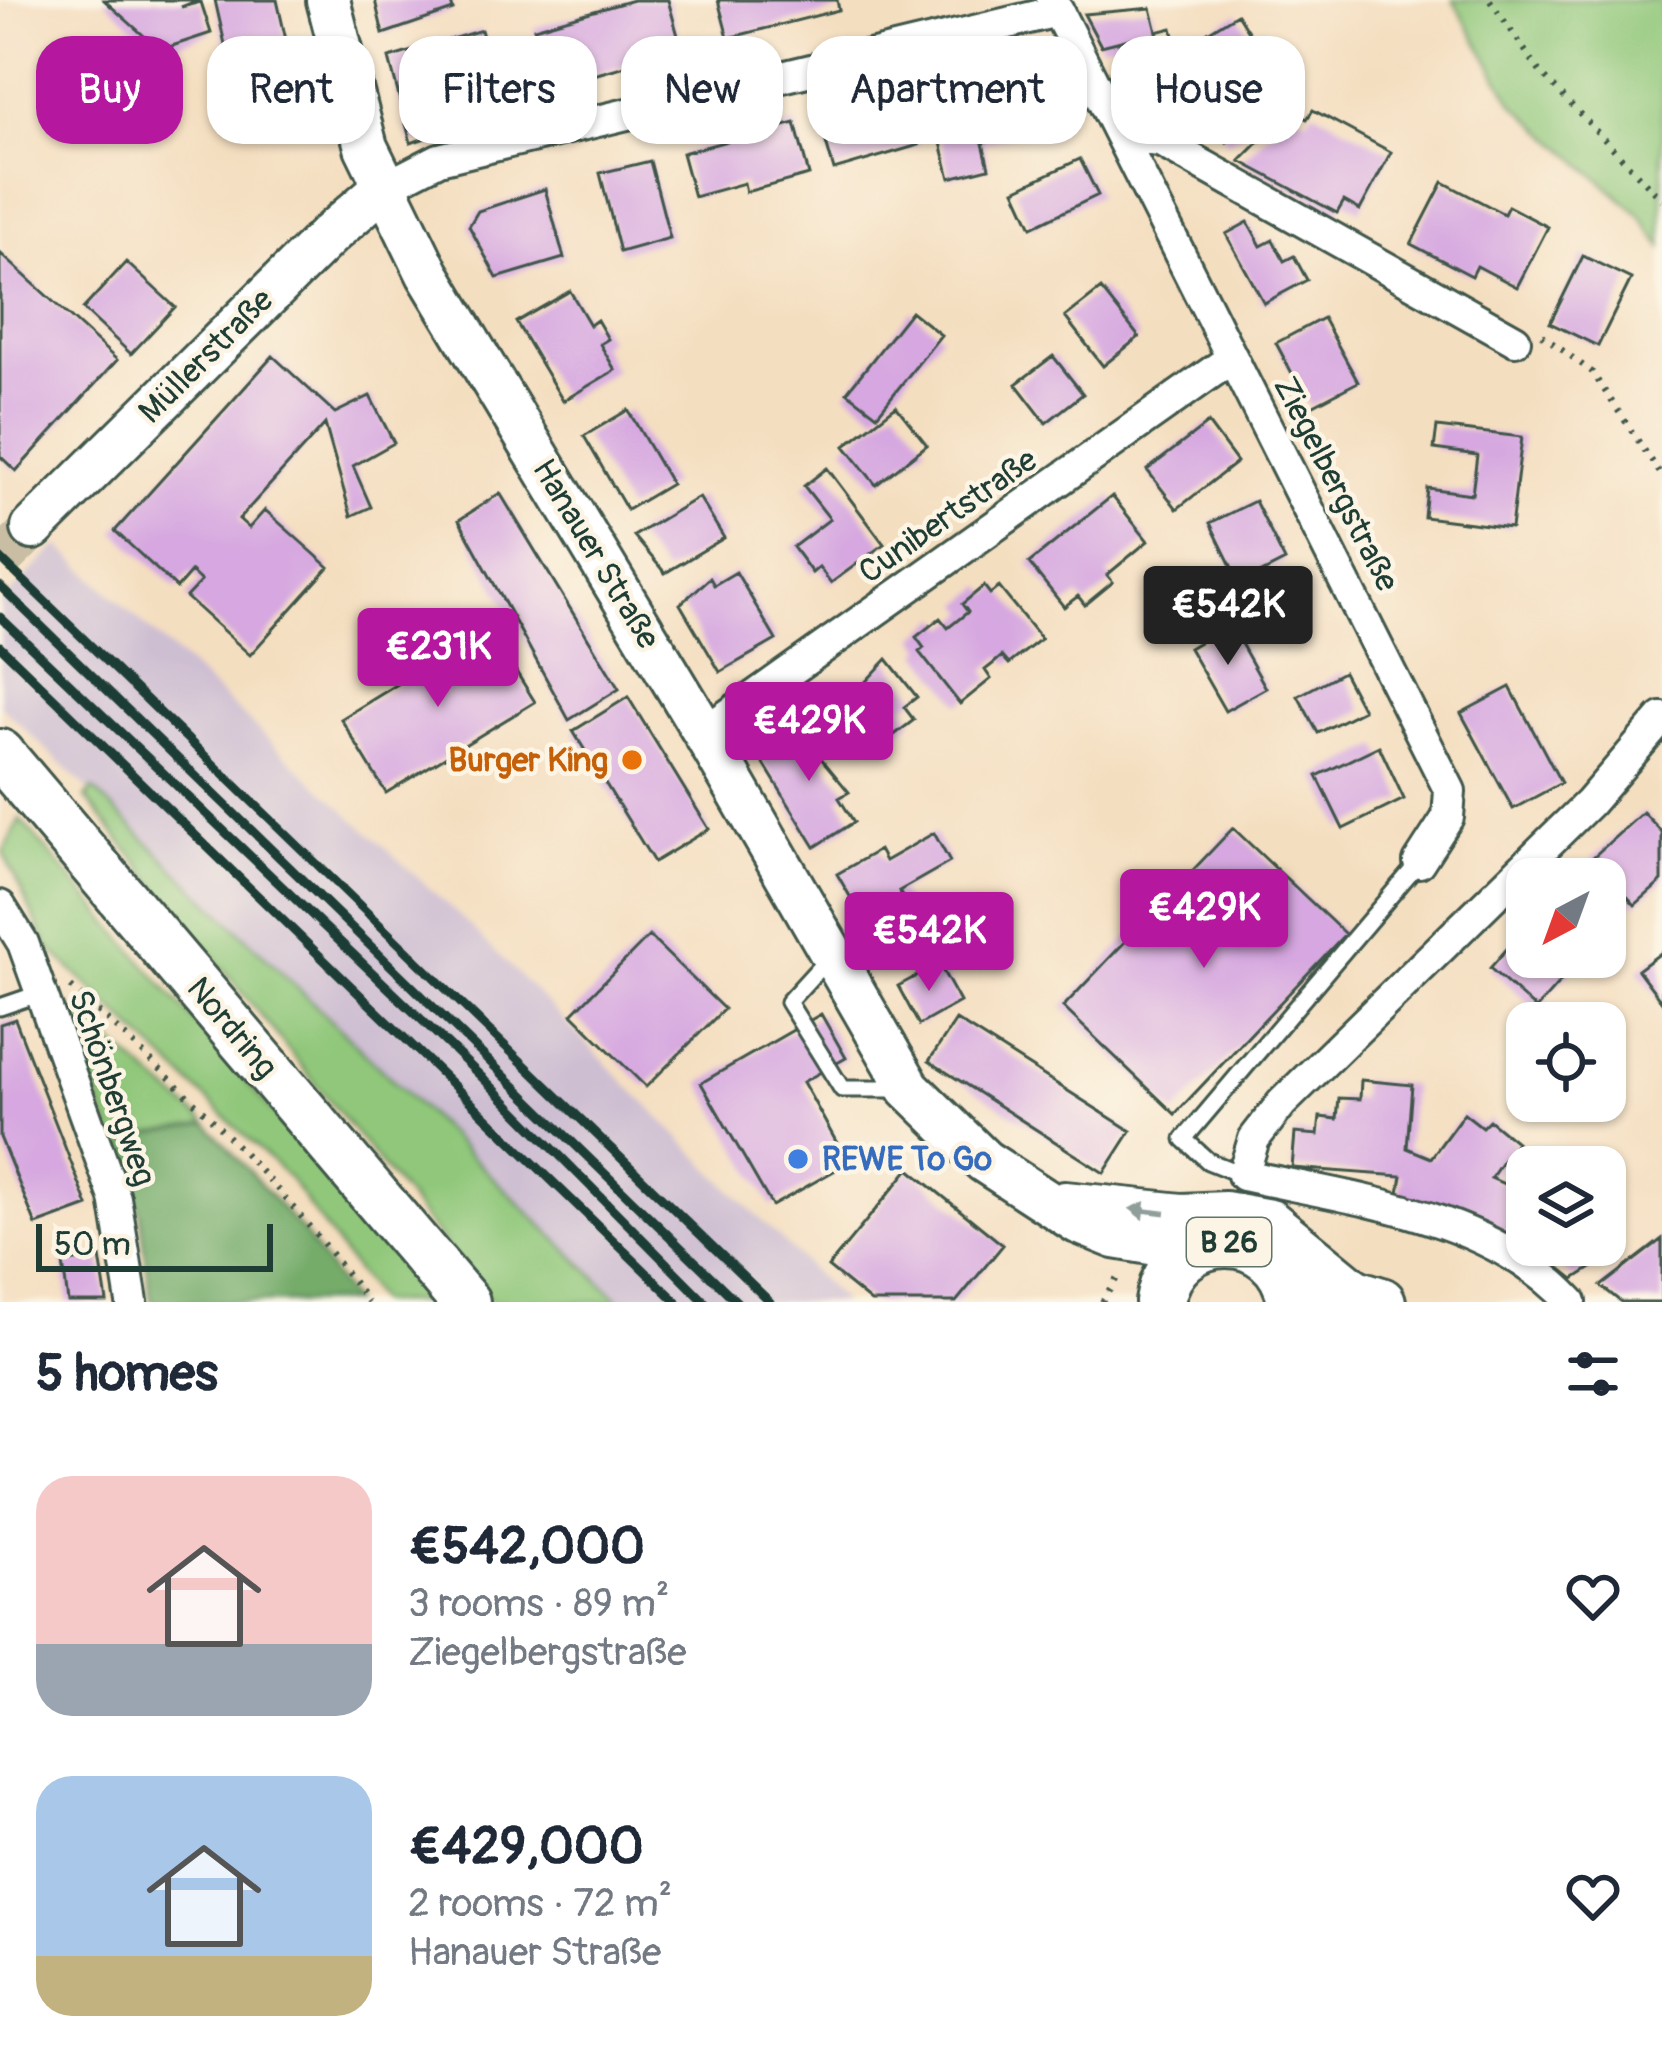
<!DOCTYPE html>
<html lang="en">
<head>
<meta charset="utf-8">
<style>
	:root { --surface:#fff; --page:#f2f2f3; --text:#1f2937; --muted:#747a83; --accent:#b5179e }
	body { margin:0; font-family:Pangolin,sans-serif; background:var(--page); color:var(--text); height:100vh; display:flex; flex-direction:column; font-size:45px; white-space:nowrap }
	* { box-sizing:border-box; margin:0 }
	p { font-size:39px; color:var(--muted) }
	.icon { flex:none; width:66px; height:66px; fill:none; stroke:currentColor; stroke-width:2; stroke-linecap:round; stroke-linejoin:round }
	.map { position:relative; height:1302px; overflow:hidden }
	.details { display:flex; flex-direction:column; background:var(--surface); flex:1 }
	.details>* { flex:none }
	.banner { position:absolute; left:36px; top:36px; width:1590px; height:108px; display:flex; gap:24px }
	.needle { width:78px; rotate:221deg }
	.tools { position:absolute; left:1506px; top:858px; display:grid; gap:24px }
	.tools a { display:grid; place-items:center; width:120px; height:120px; border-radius:24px; background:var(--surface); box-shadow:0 3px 9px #0004; font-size:60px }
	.scale { position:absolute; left:36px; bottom:30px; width:237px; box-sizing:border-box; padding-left:12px; border:6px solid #1f3d34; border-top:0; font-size:33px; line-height:42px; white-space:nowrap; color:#1f3d34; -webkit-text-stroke:9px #fcf5e5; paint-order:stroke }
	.price { position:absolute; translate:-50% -102px; padding:0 27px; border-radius:12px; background:var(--accent); color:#fff; font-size:39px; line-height:78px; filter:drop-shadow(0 3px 6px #0008) }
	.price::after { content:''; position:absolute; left:50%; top:72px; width:36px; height:27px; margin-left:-18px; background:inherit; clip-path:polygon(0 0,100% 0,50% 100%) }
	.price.current { background:#222; color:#fff }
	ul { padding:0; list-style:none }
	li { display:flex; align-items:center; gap:36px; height:300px; padding:0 36px }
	li span { display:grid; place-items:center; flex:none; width:336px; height:240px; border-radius:36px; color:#555 }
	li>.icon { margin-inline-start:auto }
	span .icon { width:144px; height:144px; fill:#fffc; stroke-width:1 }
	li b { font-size:51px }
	h2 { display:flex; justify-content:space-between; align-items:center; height:144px; padding:0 36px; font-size:51px }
	.chip { padding:0 42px; border-radius:36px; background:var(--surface); box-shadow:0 3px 9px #0004; font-size:42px; line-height:108px }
	.chip.current { background:var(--accent); color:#fff }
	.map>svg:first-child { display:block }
	.industrial { fill:#cebed2 }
	.green { fill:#90c77a; stroke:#588257; stroke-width:3 }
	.forest { fill:#74ac6a; stroke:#4a744f; stroke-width:3 }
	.building { fill:#d6a7e0 }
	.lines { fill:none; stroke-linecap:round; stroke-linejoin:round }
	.secondary-tunnel { stroke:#c9bea4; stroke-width:42; stroke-dasharray:42 21; stroke-linecap:butt }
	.lane-casing { stroke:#3f5549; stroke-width:21 }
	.street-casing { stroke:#3f5549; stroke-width:36 }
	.secondary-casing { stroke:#3f5549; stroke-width:48 }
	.primary-casing { stroke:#3f5549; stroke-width:54 }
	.path { stroke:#3f5549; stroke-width:6; stroke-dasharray:3 9; stroke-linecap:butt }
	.lane { stroke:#fff; stroke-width:15 }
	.street { stroke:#fff; stroke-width:30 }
	.secondary { stroke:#fff; stroke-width:42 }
	.primary { stroke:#fff; stroke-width:48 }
	.rail { stroke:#1f3d34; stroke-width:9 }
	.oneway { fill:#8f9e9a }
	.food-dot { fill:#e8710a; stroke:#fcf5e5; stroke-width:4.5 }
	.shop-dot { fill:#3f7fe0; stroke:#fcf5e5; stroke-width:4.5 }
	.labels { text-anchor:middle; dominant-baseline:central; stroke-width:9; stroke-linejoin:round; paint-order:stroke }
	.shield { fill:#fcf5e5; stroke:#617469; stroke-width:3 }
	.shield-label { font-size:30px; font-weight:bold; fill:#1f3d34 }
	.street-label { font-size:33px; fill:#1f3d34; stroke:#fcf5e5 }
	.food-label { font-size:33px; font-weight:bold; fill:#c56008; stroke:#fcf5e5; text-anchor:end }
	.shop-label { font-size:33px; font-weight:bold; fill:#366cbe; stroke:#fcf5e5; text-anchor:start }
</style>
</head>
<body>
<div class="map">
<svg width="1662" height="1302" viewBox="0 0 1662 1302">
	<rect width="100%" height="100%" fill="#fcf5e5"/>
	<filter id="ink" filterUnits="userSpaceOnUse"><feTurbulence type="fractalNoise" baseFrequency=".00833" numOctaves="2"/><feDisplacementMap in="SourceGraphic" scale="24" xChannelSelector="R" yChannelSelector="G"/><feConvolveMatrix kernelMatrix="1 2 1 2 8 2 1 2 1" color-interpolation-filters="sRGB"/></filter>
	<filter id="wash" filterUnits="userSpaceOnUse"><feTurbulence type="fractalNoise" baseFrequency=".004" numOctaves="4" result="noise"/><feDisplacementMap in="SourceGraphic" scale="48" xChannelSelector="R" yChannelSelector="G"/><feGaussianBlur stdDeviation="2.7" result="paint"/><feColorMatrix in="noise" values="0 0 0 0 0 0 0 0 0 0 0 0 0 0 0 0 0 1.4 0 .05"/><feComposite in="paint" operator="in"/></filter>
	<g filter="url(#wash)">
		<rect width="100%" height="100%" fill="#f4dec0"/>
		<path class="industrial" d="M 58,545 L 467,923 L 843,1302 L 621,1302 L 0,705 L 0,604 Z"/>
		<path class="green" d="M 1453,0 L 1658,0 L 1662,5 L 1662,247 L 1639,214 L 1513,103 Z
			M 93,789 L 621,1302 L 491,1302 L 86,798 Z
			M 20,819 L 436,1302 L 378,1302 L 288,1177 L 48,947 L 3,852 Z
			M 61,999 L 207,1124 L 114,1140 Z"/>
		<path class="forest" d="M 207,1124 L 302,1231 L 352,1302 L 151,1302 L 140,1212 L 114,1140 Z"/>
		<g id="blocks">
			<path class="building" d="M 104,0 L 199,0 L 181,7 L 201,2 L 211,33 L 160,50 Z
				M 215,0 L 277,0 L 300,102 L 241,115 Z
				M 375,0 L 450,0 L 453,10 L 383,34 Z
				M 633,0 L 668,0 L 682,50 L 565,83 L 563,73 L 548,77 L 534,28 Z
				M 718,0 L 837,0 L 839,10 L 728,38 Z
				M 1151,8 L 1157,32 L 1172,28 L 1177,46 L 1138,56 L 1133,38 L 1101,46 L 1084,14 Z
				M 1237,14 L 1292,101 L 1227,142 L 1172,54 Z
				M 481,30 L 505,110 L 411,143 L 389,58 Z
				M 1031,67 L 1047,87 L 1057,125 L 983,143 L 989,168 L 950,178 L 928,92 Z
				M 904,94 L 919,145 L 834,170 L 819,119 Z
				M 1313,110 L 1391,152 L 1360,210 L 1344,201 L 1337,213 L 1240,161 L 1289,112 L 1307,119 Z
				M 795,123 L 809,175 L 746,192 L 744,183 L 694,197 L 682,153 Z
				M 1080,159 L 1098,195 L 1032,227 L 1015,190 Z
				M 650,161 L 670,238 L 620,252 L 600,173 Z
				M 1443,182 L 1504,214 L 1508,206 L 1548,227 L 1517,287 L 1477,266 L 1472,276 L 1411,244 Z
				M 545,189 L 564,258 L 497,278 L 469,226 L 478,211 Z
				M 1248,222 L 1261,246 L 1273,240 L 1284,261 L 1294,256 L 1307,280 L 1264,303 L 1226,234 Z
				M 0,253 L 117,360 L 16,471 L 0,456 Z
				M 1583,256 L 1631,279 L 1598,346 L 1550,323 Z
				M 126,262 L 175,307 L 131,354 L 83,309 Z
				M 1101,289 L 1139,337 L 1103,366 L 1065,317 Z
				M 570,291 L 590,325 L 597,320 L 608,339 L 600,344 L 615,370 L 563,401 L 516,322 Z
				M 911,311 L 941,335 L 877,415 L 847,392 Z
				M 1323,318 L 1358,382 L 1310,407 L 1276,343 Z
				M 273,356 L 335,413 L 370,396 L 394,443 L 353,466 L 371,507 L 351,516 L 325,424 L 239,519 L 249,528 L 265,510 L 329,567 L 250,655 L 186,597 L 201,581 L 191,572 L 177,588 L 115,531 Z
				M 1053,356 L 1083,394 L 1046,423 L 1016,384 Z
				M 896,406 L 927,445 L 876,485 L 845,446 Z
				M 628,410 L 671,484 L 627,510 L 584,436 Z
				M 1208,423 L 1237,462 L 1177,509 L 1147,470 Z
				M 1437,427 L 1522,437 L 1511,528 L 1424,517 L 1427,488 L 1472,494 L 1477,455 L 1434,449 Z
				M 827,468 L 884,544 L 831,583 L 819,567 L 812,573 L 793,547 L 830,519 L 804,486 Z
				M 500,493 L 619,689 L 569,720 L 459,520 Z
				M 1112,496 L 1148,541 L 1107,575 L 1113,582 L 1085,605 L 1078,596 L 1064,607 L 1029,563 Z
				M 699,497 L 724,538 L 665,573 L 634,536 Z
				M 1255,501 L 1285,561 L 1240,584 L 1210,523 Z
				M 736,572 L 776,640 L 720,672 L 680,604 L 710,578 L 714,585 Z
				M 984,586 L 990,594 L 999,587 L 1041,639 L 1009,664 L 1002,656 L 994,663 L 985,670 L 991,679 L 960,704 L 919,652 L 924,648 L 916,637 L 940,618 L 948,628 L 968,612 L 962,604 Z
				M 1230,624 L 1266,688 L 1225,711 L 1189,648 Z
				M 489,628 L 535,702 L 386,793 L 341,719 Z
				M 887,659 L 917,697 L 904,707 L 914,720 L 893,736 L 855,693 Z
				M 1343,672 L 1363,710 L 1318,733 L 1298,696 Z
				M 1510,687 L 1561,783 L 1513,809 L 1461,713 Z
				M 628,697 L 709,829 L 654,862 L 573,731 Z
				M 799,724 L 803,729 L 809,725 L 826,753 L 820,757 L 849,792 L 839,798 L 854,822 L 815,847 L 761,759 L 783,745 L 778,737 Z
				M 1379,746 L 1404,799 L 1343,829 L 1317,776 Z
				M 1643,812 L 1662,832 L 1662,881 L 1635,905 L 1592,858 Z
				M 1233,828 L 1345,934 L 1175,1114 L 1063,1007 Z
				M 934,833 L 950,862 L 899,891 L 921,931 L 883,953 L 837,874 L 879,850 L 885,861 Z
				M 1527,926 L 1527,957 L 1582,957 L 1536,1009 L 1490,968 Z
				M 649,936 L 724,1009 L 646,1087 L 572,1014 Z
				M 1662,952 L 1662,1002 L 1638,970 Z
				M 939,964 L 960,1002 L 919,1025 L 898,986 Z
				M 821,1014 L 846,1058 L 803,1082 L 848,1163 L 772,1206 L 701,1083 Z
				M 15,1019 L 88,1206 L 36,1225 L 0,1137 L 0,1024 Z
				M 956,1020 L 1131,1131 L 1104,1173 L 929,1061 Z
				M 1361,1080 L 1412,1085 L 1407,1148 L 1431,1158 L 1464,1113 L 1482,1127 L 1489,1120 L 1516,1142 L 1491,1178 L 1511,1187 L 1514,1179 L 1527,1186 L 1527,1243 L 1484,1223 L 1398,1198 L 1402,1176 L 1292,1168 L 1295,1133 L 1318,1135 L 1320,1117 L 1337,1119 L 1339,1098 L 1360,1099 Z
				M 909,1169 L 1003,1245 L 956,1302 L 871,1302 L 828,1267 Z
				M 1662,1239 L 1662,1302 L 1621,1302 L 1601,1286 Z
				M 1531,1245 L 1592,1245 L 1604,1260 L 1574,1279 Z
				M 100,1257 L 107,1302 L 68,1302 L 63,1263 Z"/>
		</g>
	</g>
	<g filter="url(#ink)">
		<use href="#blocks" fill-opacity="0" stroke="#3f5549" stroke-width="3"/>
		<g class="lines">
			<path class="secondary-tunnel" d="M 0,561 L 33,528"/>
			<defs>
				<path id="lane" d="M 830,956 L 788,1002 L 842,1089 L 905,1089
					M 0,1007 L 41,993
					M 1243,1175 L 1208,1161 L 1184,1139 L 1419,862"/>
				<path id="street" d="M 1052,0 L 1450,791 L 1448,817 L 1419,862
					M 1122,137 L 1160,141 L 1515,340
					M 383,188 L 439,159 L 1058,11
					M 704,732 L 1232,358
					M 0,906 L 23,943 L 115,1198 L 132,1302
					M 1571,1302 C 1490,1214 1353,1199 1243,1175 L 1254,1139 L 1282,1103 L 1589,803 L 1662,718"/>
				<path id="secondary" d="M 328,0 L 366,147 L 428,274 L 704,732 L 909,1088 L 984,1161 L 1078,1222 L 1115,1237 L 1192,1250
					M 33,528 L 329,235 L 383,188
					M 1065,1203 L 1182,1215 L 1225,1213 L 1270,1221 L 1359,1294"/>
				<path id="primary" d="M 0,754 L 465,1302
					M 1282,1271 L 1381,1302
					M 1160,1302 C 1172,1224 1280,1223 1292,1302"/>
			</defs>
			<use href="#lane" class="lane-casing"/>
			<use href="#street" class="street-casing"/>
			<use href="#secondary" class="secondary-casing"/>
			<use href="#primary" class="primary-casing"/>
			<path class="path" d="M 1490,0 L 1540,72 L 1662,200
				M 1542,335 L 1592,372 L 1662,476
				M 71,987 C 185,1090 277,1177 368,1302
				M 1102,1302 L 1119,1275"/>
			<use href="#lane" class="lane"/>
			<use href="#street" class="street"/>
			<use href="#secondary" class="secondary"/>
			<use href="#primary" class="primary"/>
			<path class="rail" d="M 0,558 L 770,1302
				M 0,586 L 737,1302
				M 0,617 L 489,1084 L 705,1302
				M 0,646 L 677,1302"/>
		</g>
		<defs><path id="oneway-solid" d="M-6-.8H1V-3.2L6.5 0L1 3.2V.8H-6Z" transform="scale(3)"/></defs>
		<use class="oneway" href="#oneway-solid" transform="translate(1148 1211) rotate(-173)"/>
	</g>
	<circle class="food-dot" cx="632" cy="760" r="12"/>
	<circle class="shop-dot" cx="798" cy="1159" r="12"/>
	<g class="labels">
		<rect class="shield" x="1187" y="1218" width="84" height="48" rx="9"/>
		<g class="shield-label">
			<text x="1229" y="1242">B 26</text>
		</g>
		<g class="street-label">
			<text transform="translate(206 356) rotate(-45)">Müllerstraße</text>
			<text transform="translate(1336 484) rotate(63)">Ziegelbergstraße</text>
			<text transform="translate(948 516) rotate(-35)">Cunibertstraße</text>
			<text transform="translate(596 554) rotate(59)">Hanauer Straße</text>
			<text transform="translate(232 1028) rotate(50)">Nordring</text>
			<text transform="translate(112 1088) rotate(71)">Schönbergweg</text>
		</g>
		<g class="food-label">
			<text x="608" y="760">Burger King</text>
		</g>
		<g class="shop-label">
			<text x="822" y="1159">REWE To Go</text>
		</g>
	</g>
</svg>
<div class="tools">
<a><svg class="needle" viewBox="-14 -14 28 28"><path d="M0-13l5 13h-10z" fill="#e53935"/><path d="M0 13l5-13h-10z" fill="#747a83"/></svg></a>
<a><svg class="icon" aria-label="locate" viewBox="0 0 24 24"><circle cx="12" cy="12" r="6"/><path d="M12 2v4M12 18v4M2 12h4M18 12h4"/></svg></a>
<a><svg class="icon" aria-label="layers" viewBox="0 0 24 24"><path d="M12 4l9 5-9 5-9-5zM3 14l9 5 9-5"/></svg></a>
</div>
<div class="scale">50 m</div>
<b class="price current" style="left:1228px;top:668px">€542K</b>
<b class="price" style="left:438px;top:710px">€231K</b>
<b class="price" style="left:809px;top:784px">€429K</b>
<b class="price" style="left:1204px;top:971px">€429K</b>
<b class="price" style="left:929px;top:994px">€542K</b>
<div class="banner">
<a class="chip current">Buy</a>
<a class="chip">Rent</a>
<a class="chip">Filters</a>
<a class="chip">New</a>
<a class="chip">Apartment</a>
<a class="chip">House</a>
</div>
</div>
<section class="details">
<h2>5 homes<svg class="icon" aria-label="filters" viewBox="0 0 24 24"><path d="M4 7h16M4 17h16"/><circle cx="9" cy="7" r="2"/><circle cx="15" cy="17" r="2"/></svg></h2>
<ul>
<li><span style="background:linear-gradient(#f6c9c9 70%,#9aa5b1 0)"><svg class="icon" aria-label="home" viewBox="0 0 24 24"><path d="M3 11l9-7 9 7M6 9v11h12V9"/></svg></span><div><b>€542,000</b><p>3 rooms · 89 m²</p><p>Ziegelbergstraße</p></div><svg class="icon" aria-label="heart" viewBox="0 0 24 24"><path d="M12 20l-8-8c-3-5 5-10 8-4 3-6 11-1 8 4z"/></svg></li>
<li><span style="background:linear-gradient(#a9c7e8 75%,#c2b280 0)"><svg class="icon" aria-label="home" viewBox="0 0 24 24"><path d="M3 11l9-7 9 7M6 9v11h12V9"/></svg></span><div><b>€429,000</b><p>2 rooms · 72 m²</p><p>Hanauer Straße</p></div><svg class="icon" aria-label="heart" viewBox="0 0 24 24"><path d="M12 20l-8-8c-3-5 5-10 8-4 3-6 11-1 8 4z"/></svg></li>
</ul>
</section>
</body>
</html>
